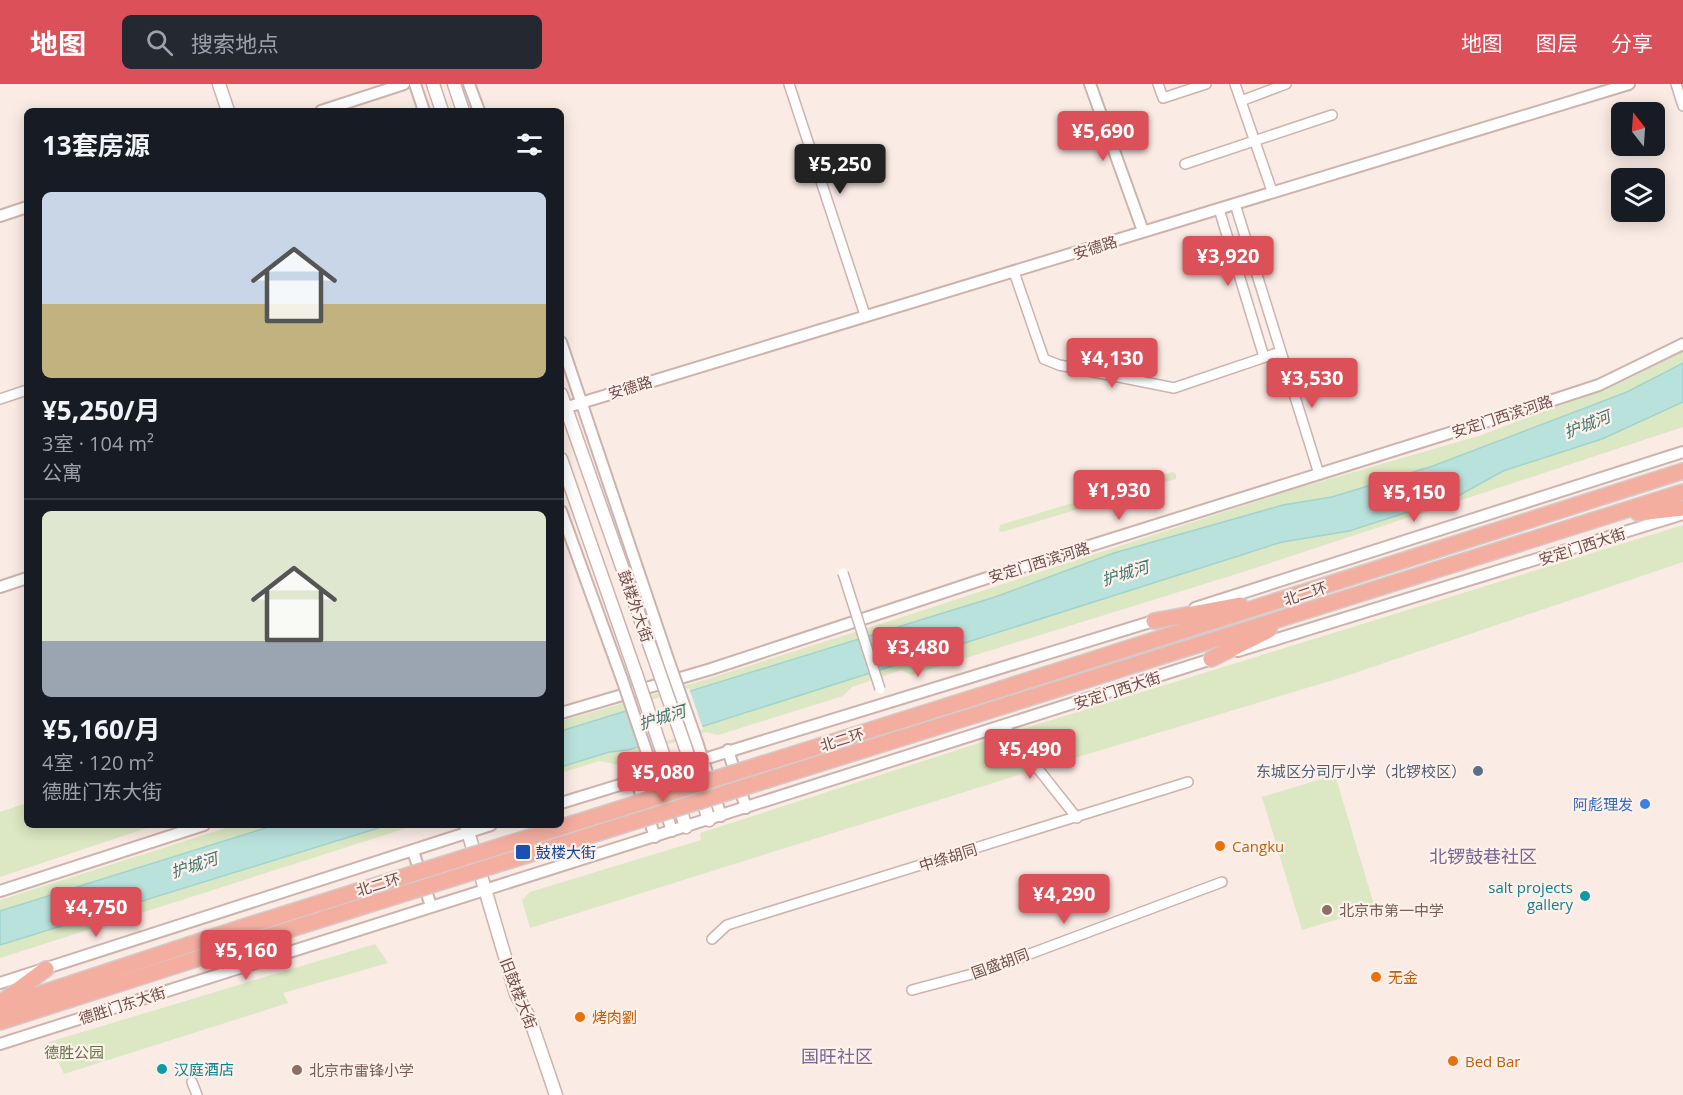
<!DOCTYPE html>
<html lang="zh">
<head>
<meta charset="utf-8">
<style>
	:root { --surface:#171b24; --page:#242831; --text:#f1f3f6; --muted:#9ea1a6; --line:#363941; --accent:#dc5159 }
	body { margin:0; font-family:"Open Sans","Noto Sans SC",sans-serif; background:var(--page); color:var(--text); height:100vh; display:flex; flex-direction:column; font-size:22px; white-space:nowrap }
	* { box-sizing:border-box; margin:0 }
	p { font-size:20px; color:var(--muted) }
	.icon { flex:none; width:33px; height:33px; fill:none; stroke:currentColor; stroke-width:2; stroke-linecap:round; stroke-linejoin:round }
	.map { position:relative; flex:1; overflow:hidden }
	.sheet { position:absolute; left:24px; top:24px; width:540px; height:720px; display:flex; flex-direction:column; background:var(--surface); border-radius:9px; box-shadow:0 3px 15px #0003 }
	.sheet>* { flex:none }
	.needle { width:39px; rotate:343deg }
	.buttons { position:absolute; left:1611px; top:18px; display:grid; gap:12px }
	.buttons a { display:grid; place-items:center; width:54px; height:54px; border-radius:9px; background:var(--surface); box-shadow:0 3px 15px #0003; font-size:30px }
	.price { position:absolute; translate:-50% -51px; padding:0 14px; border-radius:6px; background:var(--accent); color:#fff; font-size:20px; line-height:39px; filter:drop-shadow(0 2px 3px #0008) }
	.price::after { content:''; position:absolute; left:50%; top:36px; width:18px; height:14px; margin-left:-9px; background:inherit; clip-path:polygon(0 0,100% 0,50% 100%) }
	.price.selected { background:#222; color:#fff }
	ul { padding:0; list-style:none }
	li { display:grid; align-content:center; gap:12px; height:318px; padding:0 18px }
	li+li { border-top:2px solid var(--line) }
	li span { display:grid; place-items:center; height:186px; border-radius:9px; color:#555 }
	li>.icon { margin-inline-start:auto }
	span .icon { width:108px; height:108px; fill:#fffc; stroke-width:1 }
	li b { font-size:26px }
	h2 { display:flex; justify-content:space-between; align-items:center; height:72px; padding:0 18px; font-size:26px }
	header { display:flex; align-items:center; gap:36px; box-sizing:border-box; height:84px; padding:0 30px; background:var(--accent); color:#fff }
	header strong { font-size:28px }
	nav { display:flex; gap:33px; margin-inline-start:auto; font-size:21px }
	.search { width:420px; height:54px; background:var(--page); display:flex; align-items:center; gap:15px; box-sizing:border-box; padding:0 21px; border-radius:9px; color:var(--muted); font-size:22px }
	.map>svg:first-child { display:block }
	.green { fill:#dce7c3 }
	.water { fill:#bae2dd; stroke:#a1d3cd; stroke-width:1.5 }
	.pier { fill:#faebe4 }
	.lines { fill:none; stroke-linecap:round; stroke-linejoin:round }
	.minor-casing { stroke:#cdb3ae; stroke-width:12 }
	.tertiary-casing { stroke:#cdb3ae; stroke-width:14 }
	.secondary-casing { stroke:#d0b1ab; stroke-width:15 }
	.trunk-casing { stroke:#d4cac9; stroke-width:18 }
	.minor { stroke:#fff; stroke-width:9 }
	.tertiary { stroke:#fff; stroke-width:10 }
	.secondary { stroke:#fff; stroke-width:12 }
	.trunk { stroke:#f3aea0; stroke-width:15 }
	.minor-bridge-casing { stroke:#cdb3ae; stroke-width:12; stroke-linecap:butt }
	.tertiary-bridge-casing { stroke:#cdb3ae; stroke-width:14; stroke-linecap:butt }
	.secondary-bridge-casing { stroke:#d0b1ab; stroke-width:15; stroke-linecap:butt }
	.trunk-bridge-casing { stroke:#d4cac9; stroke-width:18; stroke-linecap:butt }
	.minor-bridge { stroke:#fff; stroke-width:9 }
	.tertiary-bridge { stroke:#fff; stroke-width:10 }
	.secondary-bridge { stroke:#fff; stroke-width:12 }
	.trunk-bridge { stroke:#f3aea0; stroke-width:15 }
	.service-dot { fill:#5c6f8a; stroke:#fef0ea; stroke-width:2 }
	.shop-dot { fill:#3f7fe0; stroke:#fef0ea; stroke-width:2 }
	.food-dot { fill:#e8710a; stroke:#fef0ea; stroke-width:2 }
	.transit-dot { fill:#1a4fb4; stroke:#fef0ea; stroke-width:2 }
	.culture-dot { fill:#0f9aa8; stroke:#fef0ea; stroke-width:2 }
	.education-dot { fill:#8d6e63; stroke:#fef0ea; stroke-width:2 }
	.labels { text-anchor:middle; dominant-baseline:central; stroke-width:4.5; stroke-linejoin:round; paint-order:stroke }
	.street-label { font-size:15px; fill:#714e4b; stroke:#fef0ea }
	.service-label { font-size:15px; fill:#4e5e75; stroke:#fef0ea; text-anchor:end }
	.shop-label { font-size:15px; fill:#366cbe; stroke:#fef0ea; text-anchor:end }
	.food-label { font-size:15px; fill:#c56008; stroke:#fef0ea; text-anchor:start }
	.transit-label { font-size:15px; fill:#164399; stroke:#fef0ea; text-anchor:start }
	.culture-label { font-size:15px; fill:#0d838f; stroke:#fef0ea; text-anchor:end }
	.education-label { font-size:15px; fill:#785e54; stroke:#fef0ea; text-anchor:start }
	.park-label { font-size:15px; fill:#617644; stroke:#fef0ea }
	.water-label { font-size:16px; font-style:italic; fill:#407670; stroke:#fef0ea }
	.quarter-label { font-size:18px; fill:#786794; stroke:#fef0ea }
</style>
</head>
<body>
<header>
<strong>地图</strong>
<div class="search"><svg class="icon" aria-label="search" viewBox="0 0 24 24"><circle cx="10" cy="10" r="6"/><path d="M15 15l6 6"/></svg>搜索地点</div>
<nav><a>地图</a><a>图层</a><a>分享</a></nav>
</header>
<div class="map">
<svg width="1683" height="1011" viewBox="0 0 1683 1011">
	<rect width="100%" height="100%" fill="#faebe4"/>
	<path class="green" d="M 1683,267 L 1683,343 L 1246,487 L 911,591 L 901,586 L 852,603 L 843,612 L 718,651 L 706,648 L 626,674 L 620,681 L 599,677 L 561,689 L 561,637 L 701,597 L 893,536 L 1285,408 L 1482,351 L 1626,296 Z
		M 1172,388 L 1176,390 L 1176,395 L 1118,411 L 1120,404 Z
		M 1089,414 L 1092,416 L 1092,421 L 1002,448 L 999,447 L 1000,441 Z
		M 1683,441 L 1683,478 L 1340,594 L 1025,689 L 530,844 L 522,816 L 530,808 L 701,756 L 700,749 L 1029,643 Z
		M 1335,691 L 1375,824 L 1302,846 L 1262,713 Z
		M 27,719 L 27,741 L 156,741 L 0,793 L 0,728 Z
		M 235,741 L 416,741 L 0,874 L 0,816 Z
		M 375,860 L 388,879 L 283,909 L 288,919 L 64,990 L 49,958 Z"/>
	<path class="water" d="M 1683,279 L 1683,318 L 1602,355 L 1503,387 L 1458,412 L 1349,447 L 1282,458 L 628,666 L 609,668 L 561,683 L 561,647 L 995,513 L 1114,469 L 1283,421 L 1332,413 L 1433,382 L 1627,308 Z
		M 275,741 L 388,741 L 0,861 L 0,827 Z"/>
	<path class="pier" d="M 689,604 L 703,645 L 640,666 L 625,624 Z"/>
	<g class="lines">
		<defs>
			<path id="minor" d="M 789,0 L 865,231
				M 1158,0 L 1163,14 L 1206,0
				M 1235,0 L 1272,107
				M 1676,0 L 1683,22
				M 1241,17 L 1286,0
				M 1185,80 L 1332,31
				M 1235,120 L 1319,390
				M 1219,125 L 1264,273
				M 1014,188 L 1044,275 L 1059,281 L 1174,304 L 1280,268
				M 0,315 L 27,306
				M 1004,642 L 1077,734
				M 712,855 L 727,841 L 1188,698
				M 912,906 L 987,886 L 1222,798
				M 192,998 L 197,1011"/>
			<path id="tertiary" d="M 415,0 L 424,27
				M 469,0 L 479,27
				M 1090,0 L 1143,147
				M 321,27 L 404,0
				M 0,132 L 27,123
				M 561,258 L 669,578
				M 561,325 L 1629,0
				M 561,427 L 622,595
				M 0,503 L 27,494
				M 1195,524 L 1683,368
				M 1238,567 L 1683,430
				M 561,629 L 711,585 L 987,494 L 1507,331 L 1599,301 L 1683,260
				M 697,658 L 721,732
				M 728,666 L 746,724
				M 649,675 L 672,747
				M 636,695 L 655,753
				M 561,719 L 1160,535
				M 413,767 L 431,822
				M 0,807 L 204,741
				M 0,899 L 491,741
				M 0,960 L 1218,573"/>
			<path id="secondary" d="M 219,0 L 228,27
				M 433,0 L 442,27
				M 454,0 L 463,27
				M 561,310 L 657,582
				M 561,375 L 636,590
				M 685,662 L 709,736
				M 663,670 L 686,743
				M 466,741 L 516,910 L 530,935 L 556,1011"/>
			<path id="trunk" d="M 1638,429 L 1683,424
				M 1154,537 L 1240,521
				M 1211,575 L 1269,546
				M 1001,605 L 1683,387
				M 1007,621 L 1683,408
				M 3,917 L 46,885
				M 0,923 L 240,844
				M 0,938 L 246,859"/>
		</defs>
		<use href="#minor" class="minor-casing"/>
		<use href="#tertiary" class="tertiary-casing"/>
		<use href="#secondary" class="secondary-casing"/>
		<use href="#trunk" class="trunk-casing"/>
		<use href="#minor" class="minor"/>
		<use href="#tertiary" class="tertiary"/>
		<use href="#secondary" class="secondary"/>
		<use href="#trunk" class="trunk"/>
		<defs>
			<path id="minor-bridge" d="M 843,489 L 880,605"/>
			<path id="tertiary-bridge" d="M 669,578 L 697,658
				M 622,595 L 649,675"/>
			<path id="secondary-bridge" d="M 657,582 L 685,662
				M 636,590 L 663,670"/>
			<path id="trunk-bridge" d="M 240,844 L 1001,605
				M 246,859 L 1007,621"/>
		</defs>
		<use href="#minor-bridge" class="minor-bridge-casing"/>
		<use href="#tertiary-bridge" class="tertiary-bridge-casing"/>
		<use href="#secondary-bridge" class="secondary-bridge-casing"/>
		<use href="#trunk-bridge" class="trunk-bridge-casing"/>
		<use href="#minor-bridge" class="minor-bridge"/>
		<use href="#tertiary-bridge" class="tertiary-bridge"/>
		<use href="#secondary-bridge" class="secondary-bridge"/>
		<use href="#trunk-bridge" class="trunk-bridge"/>
	</g>
	<circle class="service-dot" cx="1478" cy="687" r="6"/>
	<circle class="shop-dot" cx="1645" cy="720" r="6"/>
	<g class="food-dot">
		<circle cx="1220" cy="762" r="6"/>
		<circle cx="1376" cy="893" r="6"/>
		<circle cx="580" cy="933" r="6"/>
		<circle cx="1453" cy="977" r="6"/>
	</g>
	<rect class="transit-dot" x="515" y="760" width="16" height="16" rx="3"/>
	<g class="culture-dot">
		<circle cx="1585" cy="812" r="6"/>
		<circle cx="162" cy="985" r="6"/>
	</g>
	<g class="education-dot">
		<circle cx="1327" cy="826" r="6"/>
		<circle cx="297" cy="986" r="6"/>
	</g>
	<g class="labels">
		<g class="street-label">
			<text transform="translate(1095 163) rotate(-18)">安德路</text>
			<text transform="translate(630 303) rotate(-17)">安德路</text>
			<text transform="translate(1502 332) rotate(-18)">安定门西滨河路</text>
			<text transform="translate(1582 462) rotate(-18)">安定门西大街</text>
			<text transform="translate(1039 478) rotate(-17)">安定门西滨河路</text>
			<text transform="translate(1305 509) rotate(-18)">北二环</text>
			<text transform="translate(636 522) rotate(71)">鼓楼外大街</text>
			<text transform="translate(1117 606) rotate(-18)">安定门西大街</text>
			<text transform="translate(842 655) rotate(-17)">北二环</text>
			<text transform="translate(948 773) rotate(-17)">中绦胡同</text>
			<text transform="translate(378 800) rotate(-17)">北二环</text>
			<text transform="translate(1000 879) rotate(-20)">国盛胡同</text>
			<text transform="translate(519 909) rotate(69)">旧鼓楼大街</text>
			<text transform="translate(122 921) rotate(-18)">德胜门东大街</text>
		</g>
		<g class="service-label">
			<text x="1466" y="687">东城区分司厅小学（北锣校区）</text>
		</g>
		<g class="shop-label">
			<text x="1633" y="720">阿彪理发</text>
		</g>
		<g class="food-label">
			<text x="1232" y="762">Cangku</text>
			<text x="1388" y="893">无金</text>
			<text x="592" y="933">烤肉劉</text>
			<text x="1465" y="977">Bed Bar</text>
		</g>
		<g class="transit-label">
			<text x="536" y="768">鼓楼大街</text>
		</g>
		<g class="culture-label">
			<text x="1573" y="803">salt projects<tspan x="1573" dy="17">gallery</tspan></text>
			<text x="174" y="985" text-anchor="start">汉庭酒店</text>
		</g>
		<g class="education-label">
			<text x="1339" y="826">北京市第一中学</text>
			<text x="309" y="986">北京市雷锋小学</text>
		</g>
		<g class="park-label">
			<text x="74" y="968">德胜公园</text>
		</g>
		<g class="water-label">
			<text transform="translate(1587 340) rotate(-21)">护城河</text>
			<text transform="translate(1125 489) rotate(-17)">护城河</text>
			<text transform="translate(662 633) rotate(-17)">护城河</text>
			<text transform="translate(194 781) rotate(-18)">护城河</text>
		</g>
		<g class="quarter-label">
			<text x="1483" y="772">北锣鼓巷社区</text>
			<text x="837" y="972">国旺社区</text>
		</g>
	</g>
</svg>
<div class="buttons">
<a><svg class="needle" viewBox="-14 -14 28 28"><path d="M0-13l5 13h-10z" fill="#e53935"/><path d="M0 13l5-13h-10z" fill="#9ea1a6"/></svg></a>
<a><svg class="icon" aria-label="layers" viewBox="0 0 24 24"><path d="M12 4l9 5-9 5-9-5zM3 14l9 5 9-5"/></svg></a>
</div>
<b class="price" style="left:1103px;top:78px">¥5,690</b>
<b class="price selected" style="left:840px;top:111px">¥5,250</b>
<b class="price" style="left:1228px;top:203px">¥3,920</b>
<b class="price" style="left:1112px;top:305px">¥4,130</b>
<b class="price" style="left:1312px;top:325px">¥3,530</b>
<b class="price" style="left:1119px;top:437px">¥1,930</b>
<b class="price" style="left:1414px;top:439px">¥5,150</b>
<b class="price" style="left:918px;top:594px">¥3,480</b>
<b class="price" style="left:1030px;top:696px">¥5,490</b>
<b class="price" style="left:663px;top:719px">¥5,080</b>
<b class="price" style="left:1064px;top:841px">¥4,290</b>
<b class="price" style="left:96px;top:854px">¥4,750</b>
<b class="price" style="left:246px;top:897px">¥5,160</b>
<section class="sheet">
<h2>13套房源<svg class="icon" aria-label="filters" viewBox="0 0 24 24"><path d="M4 7h16M4 17h16"/><circle cx="9" cy="7" r="2"/><circle cx="15" cy="17" r="2"/></svg></h2>
<ul>
<li><span style="background:linear-gradient(#c9d6e8 60%,#c2b280 0)"><svg class="icon" aria-label="home" viewBox="0 0 24 24"><path d="M3 11l9-7 9 7M6 9v11h12V9"/></svg></span><div><b>¥5,250/月</b><p>3室 · 104 m²</p><p>公寓</p></div></li>
<li><span style="background:linear-gradient(#dfe7d0 70%,#9aa5b1 0)"><svg class="icon" aria-label="home" viewBox="0 0 24 24"><path d="M3 11l9-7 9 7M6 9v11h12V9"/></svg></span><div><b>¥5,160/月</b><p>4室 · 120 m²</p><p>德胜门东大街</p></div></li>
</ul>
</section>
</div>
</body>
</html>
